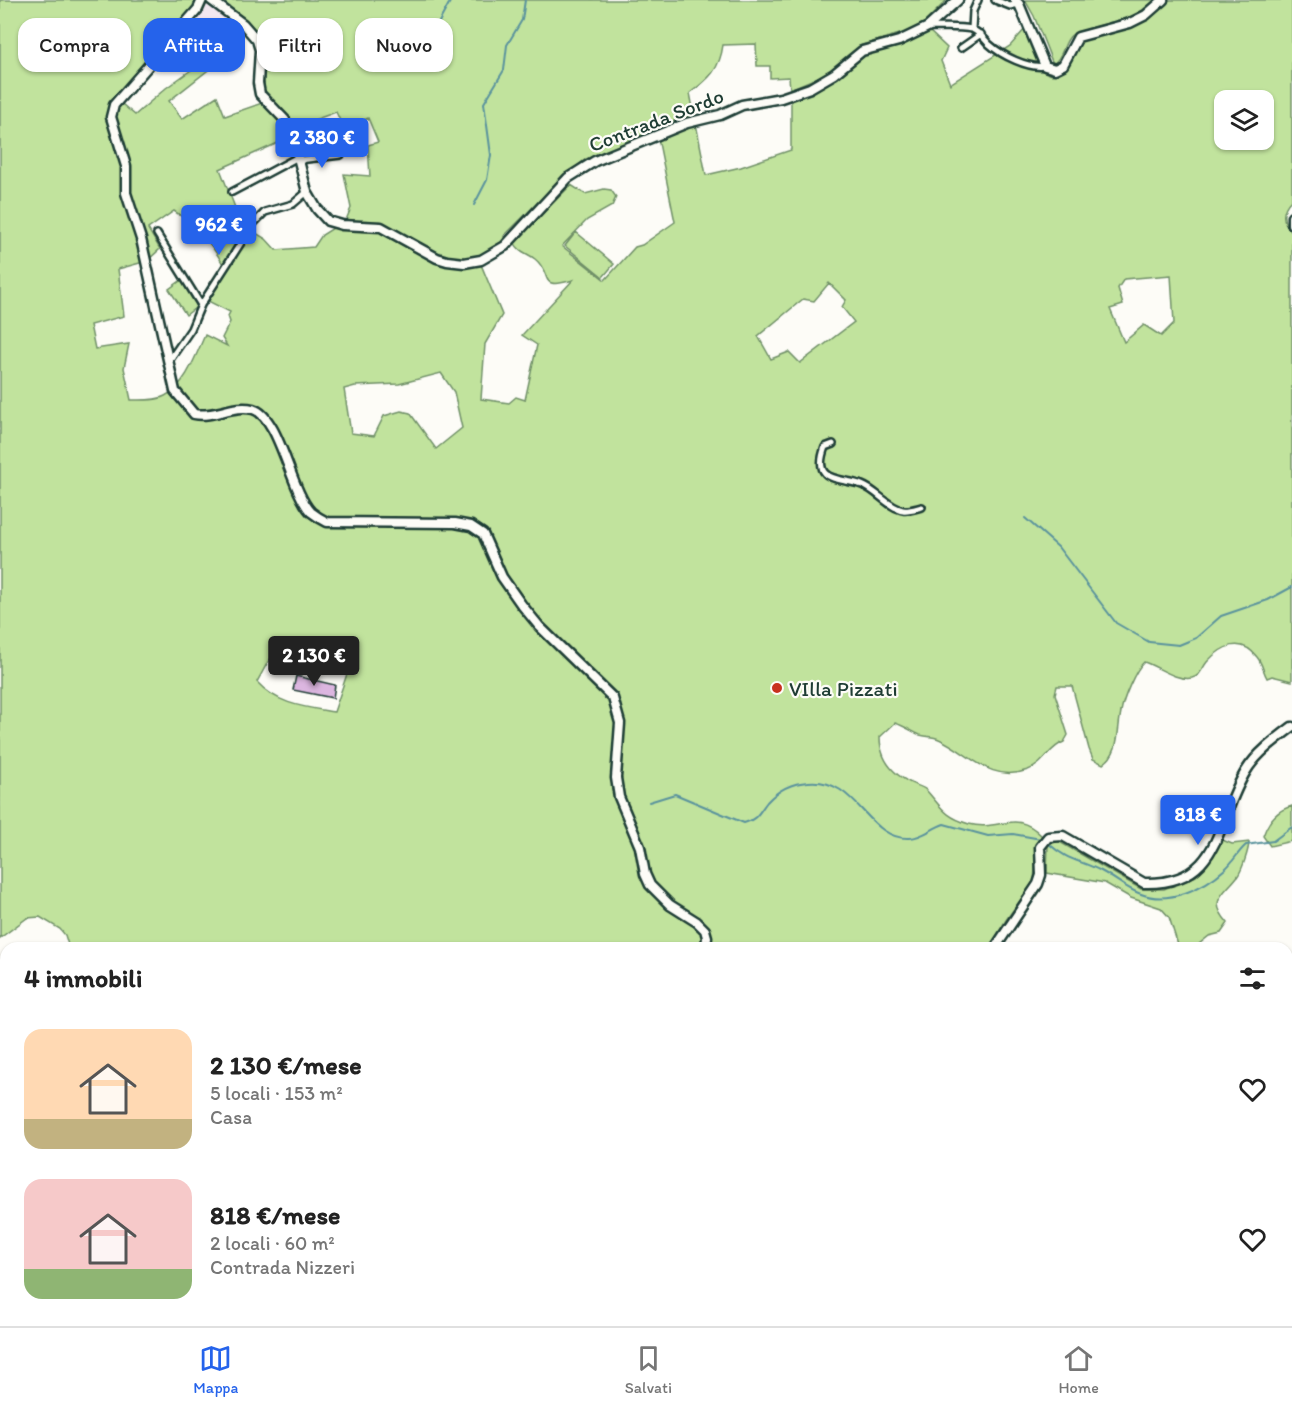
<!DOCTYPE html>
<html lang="it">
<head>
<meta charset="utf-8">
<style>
	:root { --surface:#fff; --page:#f2f2f2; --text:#222; --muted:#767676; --line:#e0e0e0; --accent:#2563eb }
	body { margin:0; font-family:Itim,sans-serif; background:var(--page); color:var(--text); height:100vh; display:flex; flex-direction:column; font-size:22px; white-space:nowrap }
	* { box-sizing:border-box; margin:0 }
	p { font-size:20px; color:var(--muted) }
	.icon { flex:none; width:33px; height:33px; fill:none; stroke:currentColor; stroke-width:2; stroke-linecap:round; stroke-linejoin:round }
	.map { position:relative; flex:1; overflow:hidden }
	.side { position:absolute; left:0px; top:942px; width:1293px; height:384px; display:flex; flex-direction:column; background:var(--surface); border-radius:18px 18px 0 0; box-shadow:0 2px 4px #0004 }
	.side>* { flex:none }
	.top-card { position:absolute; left:18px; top:18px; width:600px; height:54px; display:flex; gap:12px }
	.tools { position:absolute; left:1214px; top:90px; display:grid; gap:12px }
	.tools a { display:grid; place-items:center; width:60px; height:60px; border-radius:12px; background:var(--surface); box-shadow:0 2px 4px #0004; font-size:30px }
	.price { position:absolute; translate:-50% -51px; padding:0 14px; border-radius:6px; background:var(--accent); color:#fff; font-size:20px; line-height:39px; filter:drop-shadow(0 2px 3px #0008) }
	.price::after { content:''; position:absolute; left:50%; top:36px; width:18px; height:14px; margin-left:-9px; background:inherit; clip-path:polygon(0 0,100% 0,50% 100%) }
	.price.selected { background:#222; color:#fff }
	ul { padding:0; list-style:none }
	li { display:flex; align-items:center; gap:18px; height:150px; padding:0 24px }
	li span { display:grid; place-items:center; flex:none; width:168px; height:120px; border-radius:18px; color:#555 }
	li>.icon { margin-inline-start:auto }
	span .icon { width:72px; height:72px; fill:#fffc; stroke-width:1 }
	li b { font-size:26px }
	h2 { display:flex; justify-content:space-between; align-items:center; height:72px; padding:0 24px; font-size:26px }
	.chip { padding:0 21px; border-radius:18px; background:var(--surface); box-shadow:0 2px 4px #0004; font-size:21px; line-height:54px }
	.chip.selected { background:var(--accent); color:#fff }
	.tab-bar { display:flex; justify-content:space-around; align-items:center; height:84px; border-top:2px solid var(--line); background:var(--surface); font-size:16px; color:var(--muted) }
	.tab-bar a { display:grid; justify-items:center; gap:3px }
	.tab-bar .selected { color:var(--accent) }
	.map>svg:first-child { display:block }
	.built { fill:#f3e7f0 }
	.green { fill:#c1e39d; stroke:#709068; stroke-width:1.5; fill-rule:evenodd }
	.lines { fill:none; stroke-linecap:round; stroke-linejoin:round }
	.stream { stroke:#5a939d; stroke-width:2 }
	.building { fill:#dcb6e0; stroke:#1f3d34; stroke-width:1.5 }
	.street-casing { stroke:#1f3d34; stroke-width:10 }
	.secondary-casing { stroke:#1f3d34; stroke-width:13 }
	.street { stroke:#fdfcf7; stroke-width:5 }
	.secondary { stroke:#fdfcf7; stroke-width:8 }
	.poi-dot { fill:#c8321e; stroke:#fdfcf7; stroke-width:2 }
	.labels { text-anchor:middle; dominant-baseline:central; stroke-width:4.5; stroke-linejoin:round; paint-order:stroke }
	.street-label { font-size:21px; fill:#1f3d34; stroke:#fdfcf7 }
	.poi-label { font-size:21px; fill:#1f3d34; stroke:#fdfcf7; text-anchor:start }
</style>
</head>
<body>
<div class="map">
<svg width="1292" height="1326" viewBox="0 0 1292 1326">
	<rect width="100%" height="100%" fill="#fdfcf7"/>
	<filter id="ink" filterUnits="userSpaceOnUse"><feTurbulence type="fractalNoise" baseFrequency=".0167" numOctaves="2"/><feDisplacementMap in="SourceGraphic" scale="12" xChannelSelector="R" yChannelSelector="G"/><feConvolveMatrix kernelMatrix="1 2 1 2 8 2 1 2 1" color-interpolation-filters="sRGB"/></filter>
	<g filter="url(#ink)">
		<path class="built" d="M 204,5 L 208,5 L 233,22 L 235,26 L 212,48 L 191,62 L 175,45 L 193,28 L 188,22 Z"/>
		<path class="green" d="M 0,0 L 205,0 L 146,62 L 116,99 L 135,115 L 166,88 L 226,45 L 228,46 L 226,56 L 169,101 L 182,119 L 217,96 L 225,116 L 265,102 L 262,41 L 248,24 L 218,0 L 947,0 L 923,24 L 910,31 L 862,45 L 826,74 L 790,89 L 789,77 L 770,78 L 770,66 L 757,66 L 756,44 L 723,45 C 720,69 709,79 690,93 L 706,175 L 741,167 L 791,150 L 791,97 L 816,90 L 837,76 L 857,56 L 906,43 L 929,31 L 947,48 L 941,61 L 950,84 L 1010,46 L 1026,28 L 1044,72 L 1052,75 L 1060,71 L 1077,42 L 1141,23 L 1169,0 L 1292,0 L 1292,199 C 1281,210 1281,221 1292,232 L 1292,681 L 1272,676 L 1267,678 C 1263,671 1262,663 1257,657 C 1242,637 1222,645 1207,662 C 1202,668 1201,676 1192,678 C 1176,681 1159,667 1144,662 C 1135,670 1123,699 1121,712 C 1117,730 1120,753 1103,764 L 1093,759 L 1089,749 L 1072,686 L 1057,686 L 1055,694 L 1068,735 L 1064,742 C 1049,747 1044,765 1028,770 C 989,784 969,752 939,739 C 933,736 926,737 920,735 C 911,731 905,726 895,723 L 880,737 C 880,759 891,773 911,783 C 915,785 924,787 927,791 C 942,808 945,817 969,824 C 1000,832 1015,808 1042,836 L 1037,843 L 1034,881 L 1006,920 L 989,948 L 69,948 L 65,935 L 60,929 L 40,917 L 27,918 L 0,938 ZM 1224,100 L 1263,100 L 1263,140 L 1224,140 ZM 336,112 L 344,129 L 368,118 L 378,142 L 368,145 L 370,176 L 344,174 L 351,208 L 346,220 L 322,235 L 314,247 L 276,250 L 266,239 L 251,230 L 208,301 L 230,312 L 228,316 L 230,322 L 222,338 L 227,346 L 205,335 C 196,355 186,385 165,396 C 156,401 142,400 131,400 L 124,368 L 129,344 L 95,349 L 90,325 L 124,316 L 118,269 L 147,261 L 160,249 L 148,229 L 174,211 C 197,226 211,242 224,266 L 249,228 L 241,223 L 220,169 L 289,138 L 287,130 ZM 676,120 L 694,124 L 658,138 L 675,222 L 642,245 L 635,247 L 605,280 L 562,246 L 587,220 L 612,206 L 616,197 L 611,190 L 604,189 L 585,194 L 571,185 L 514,242 C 520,253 526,252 535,259 C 554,274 536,291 573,280 L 522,335 L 537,345 L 525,400 L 516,397 L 509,403 L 481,399 L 485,344 L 502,315 L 480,262 L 501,251 L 504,236 L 563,177 L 586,159 L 642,137 ZM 1171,275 L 1174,323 L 1161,336 L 1144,325 L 1124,342 L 1110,309 L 1123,305 L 1118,288 L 1124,279 ZM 829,283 L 846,300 L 842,307 L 854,322 L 800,363 L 789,352 L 771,359 L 758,336 L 803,299 L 814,301 ZM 441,373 L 454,392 L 462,428 L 436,449 L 410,413 L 401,411 L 384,416 L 374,436 L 351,433 L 344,389 L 355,386 L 399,384 ZM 296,645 L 322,656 L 338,671 L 347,674 L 334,712 C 305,707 278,705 257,682 L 269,660 Z
			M 1025,0 L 1155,0 L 1136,15 L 1074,33 C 1062,41 1065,56 1053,64 L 1034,16 Z
			M 576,232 L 614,264 L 603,277 L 565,246 Z
			M 183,279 L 199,305 L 186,315 L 169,289 Z
			M 1292,806 L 1292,841 L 1270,846 L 1263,836 C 1268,821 1277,810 1292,806 Z
			M 1220,839 L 1232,844 L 1249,842 C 1249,849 1242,871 1237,877 C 1222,896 1208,900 1228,923 L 1221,933 L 1209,936 L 1194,948 L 1180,948 L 1178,945 L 1169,917 L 1161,908 L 1131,898 L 1105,883 L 1047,873 L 1048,845 L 1058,841 L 1141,889 L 1164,889 L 1196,876 L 1208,863 Z
			M 1292,973 L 1292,1326 L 373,1326 L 370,1320 L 1287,1320 L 1287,978 Z
			M 0,1104 L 6,1109 L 6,1258 L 4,1262 L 0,1259 Z
			M 41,1320 L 184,1320 L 183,1326 L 45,1326 Z"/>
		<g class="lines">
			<path class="stream" d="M 403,66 L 433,33 L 451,0
				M 474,205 L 487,180 L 491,155 L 484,103 L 504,70 L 507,45 L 522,20 L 525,0
				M 1025,518 L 1058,547 L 1116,623 L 1149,642 L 1179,645 L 1196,638 L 1221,616 L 1268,600 L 1292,587
				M 649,802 L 675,794 L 744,823 C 758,819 759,812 767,802 C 778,790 792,783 808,782 C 858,777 867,841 910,838 C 923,837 932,828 944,824 L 988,836 L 1013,834 L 1041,839
				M 1049,844 C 1068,861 1080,860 1101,871 C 1115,878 1126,889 1141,894 C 1169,905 1204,888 1225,869 C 1233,862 1238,852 1246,845 L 1273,841 L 1292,827
				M 1287,1038 L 1292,1006
				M 393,1326 L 396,1320"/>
		</g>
		<path class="building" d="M 296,676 L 335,685 L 333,698 L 293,690 Z"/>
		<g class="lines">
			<defs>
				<path id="street" d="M 995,0 L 1010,6 L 1019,4
					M 928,27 C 941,28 958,26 971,29 C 980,32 983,38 989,44 C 1001,55 1028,69 1045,66
					M 972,29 L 973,11 L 978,0
					M 961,48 L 981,34
					M 299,160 L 341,155
					M 232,192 L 298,157
					M 157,234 L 201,305
					M 169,361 L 191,329 L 201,305 L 253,224 L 265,212 L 293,204 L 307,192
					M 833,444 L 825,447 C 811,484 841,477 862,485 C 876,490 889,508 903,510 C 909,511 917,508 922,507"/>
				<path id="secondary" d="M 202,0 L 198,9 L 114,105 L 111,117 L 126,166 L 126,193 L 141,239 L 175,391 L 194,414 C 214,418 234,404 253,409 C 280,417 290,490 311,512 C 316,516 321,519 327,522 L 455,523 L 471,526 L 483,534 L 502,577 L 521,604 L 539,626 L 613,698 L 620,723 L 616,778 L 619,797 L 640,847 L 645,874 L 650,885 L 670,905 L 697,922 L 705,930 L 707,937 L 706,948
					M 211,0 L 243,24 L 257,40 L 260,50 L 258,83 L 260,94 L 285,120 L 298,157 L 307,192 L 317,209 L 328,221 L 342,225 L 381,227 L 437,258 L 447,261 L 464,263 L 481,260 L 505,246 L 568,178 L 595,161 L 687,123 L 720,115 L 742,105 L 781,98 L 810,88 L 834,74 L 862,51 L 899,41 L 928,27 L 958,0
					M 1015,0 L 1019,4 L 1045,66 L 1055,69 L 1063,65 L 1078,37 L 1130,23 L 1146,15 L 1163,0
					M 1292,217 L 1292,224
					M 995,948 L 1038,884 L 1041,875 L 1040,847 L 1048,837 L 1063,836 L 1144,883 C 1222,885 1215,822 1246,771 C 1256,754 1276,739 1292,727
					M 0,1102 L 6,1107
					M 928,1320 L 933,1326
					M 67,1326 L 68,1320
					M 996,1326 L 996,1320"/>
			</defs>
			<use href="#street" class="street-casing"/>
			<use href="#secondary" class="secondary-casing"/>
			<use href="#street" class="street"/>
			<use href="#secondary" class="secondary"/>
		</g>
	</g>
	<circle class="poi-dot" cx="777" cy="688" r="6"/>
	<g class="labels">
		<g class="street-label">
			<text transform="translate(656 120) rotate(-21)">Contrada Sordo</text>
		</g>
		<g class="poi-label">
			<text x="789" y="688">VIlla Pizzati</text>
		</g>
	</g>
</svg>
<div class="tools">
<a><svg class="icon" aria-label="layers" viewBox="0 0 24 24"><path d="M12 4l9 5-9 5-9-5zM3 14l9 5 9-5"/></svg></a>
</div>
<b class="price" style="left:322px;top:169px">2 380 €</b>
<b class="price" style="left:219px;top:256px">962 €</b>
<b class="price selected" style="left:314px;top:687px">2 130 €</b>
<b class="price" style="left:1198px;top:846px">818 €</b>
<div class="top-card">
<a class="chip">Compra</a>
<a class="chip selected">Affitta</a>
<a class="chip">Filtri</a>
<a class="chip">Nuovo</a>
</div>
<section class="side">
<h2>4 immobili<svg class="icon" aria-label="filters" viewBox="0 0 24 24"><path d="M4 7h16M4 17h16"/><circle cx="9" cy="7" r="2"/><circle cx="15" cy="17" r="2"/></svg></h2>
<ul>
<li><span style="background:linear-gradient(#ffd9b3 75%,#c2b280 0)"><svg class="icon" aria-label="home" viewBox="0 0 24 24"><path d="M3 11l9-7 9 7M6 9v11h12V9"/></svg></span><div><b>2 130 €/mese</b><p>5 locali · 153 m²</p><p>Casa</p></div><svg class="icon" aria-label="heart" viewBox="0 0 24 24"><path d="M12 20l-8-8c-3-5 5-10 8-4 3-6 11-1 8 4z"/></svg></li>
<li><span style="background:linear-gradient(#f6c9c9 75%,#8fb573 0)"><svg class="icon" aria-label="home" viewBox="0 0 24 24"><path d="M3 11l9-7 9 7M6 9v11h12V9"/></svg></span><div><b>818 €/mese</b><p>2 locali · 60 m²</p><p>Contrada Nizzeri</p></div><svg class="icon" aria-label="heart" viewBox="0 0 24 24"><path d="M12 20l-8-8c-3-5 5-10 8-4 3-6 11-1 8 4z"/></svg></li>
</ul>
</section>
</div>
<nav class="tab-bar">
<a class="selected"><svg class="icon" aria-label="map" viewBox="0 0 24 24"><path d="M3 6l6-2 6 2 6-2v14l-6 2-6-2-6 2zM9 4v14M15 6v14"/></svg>Mappa</a>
<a><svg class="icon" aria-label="saved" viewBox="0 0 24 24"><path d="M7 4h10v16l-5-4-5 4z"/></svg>Salvati</a>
<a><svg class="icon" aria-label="home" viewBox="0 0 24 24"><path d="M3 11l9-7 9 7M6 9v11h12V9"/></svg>Home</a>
</nav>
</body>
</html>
